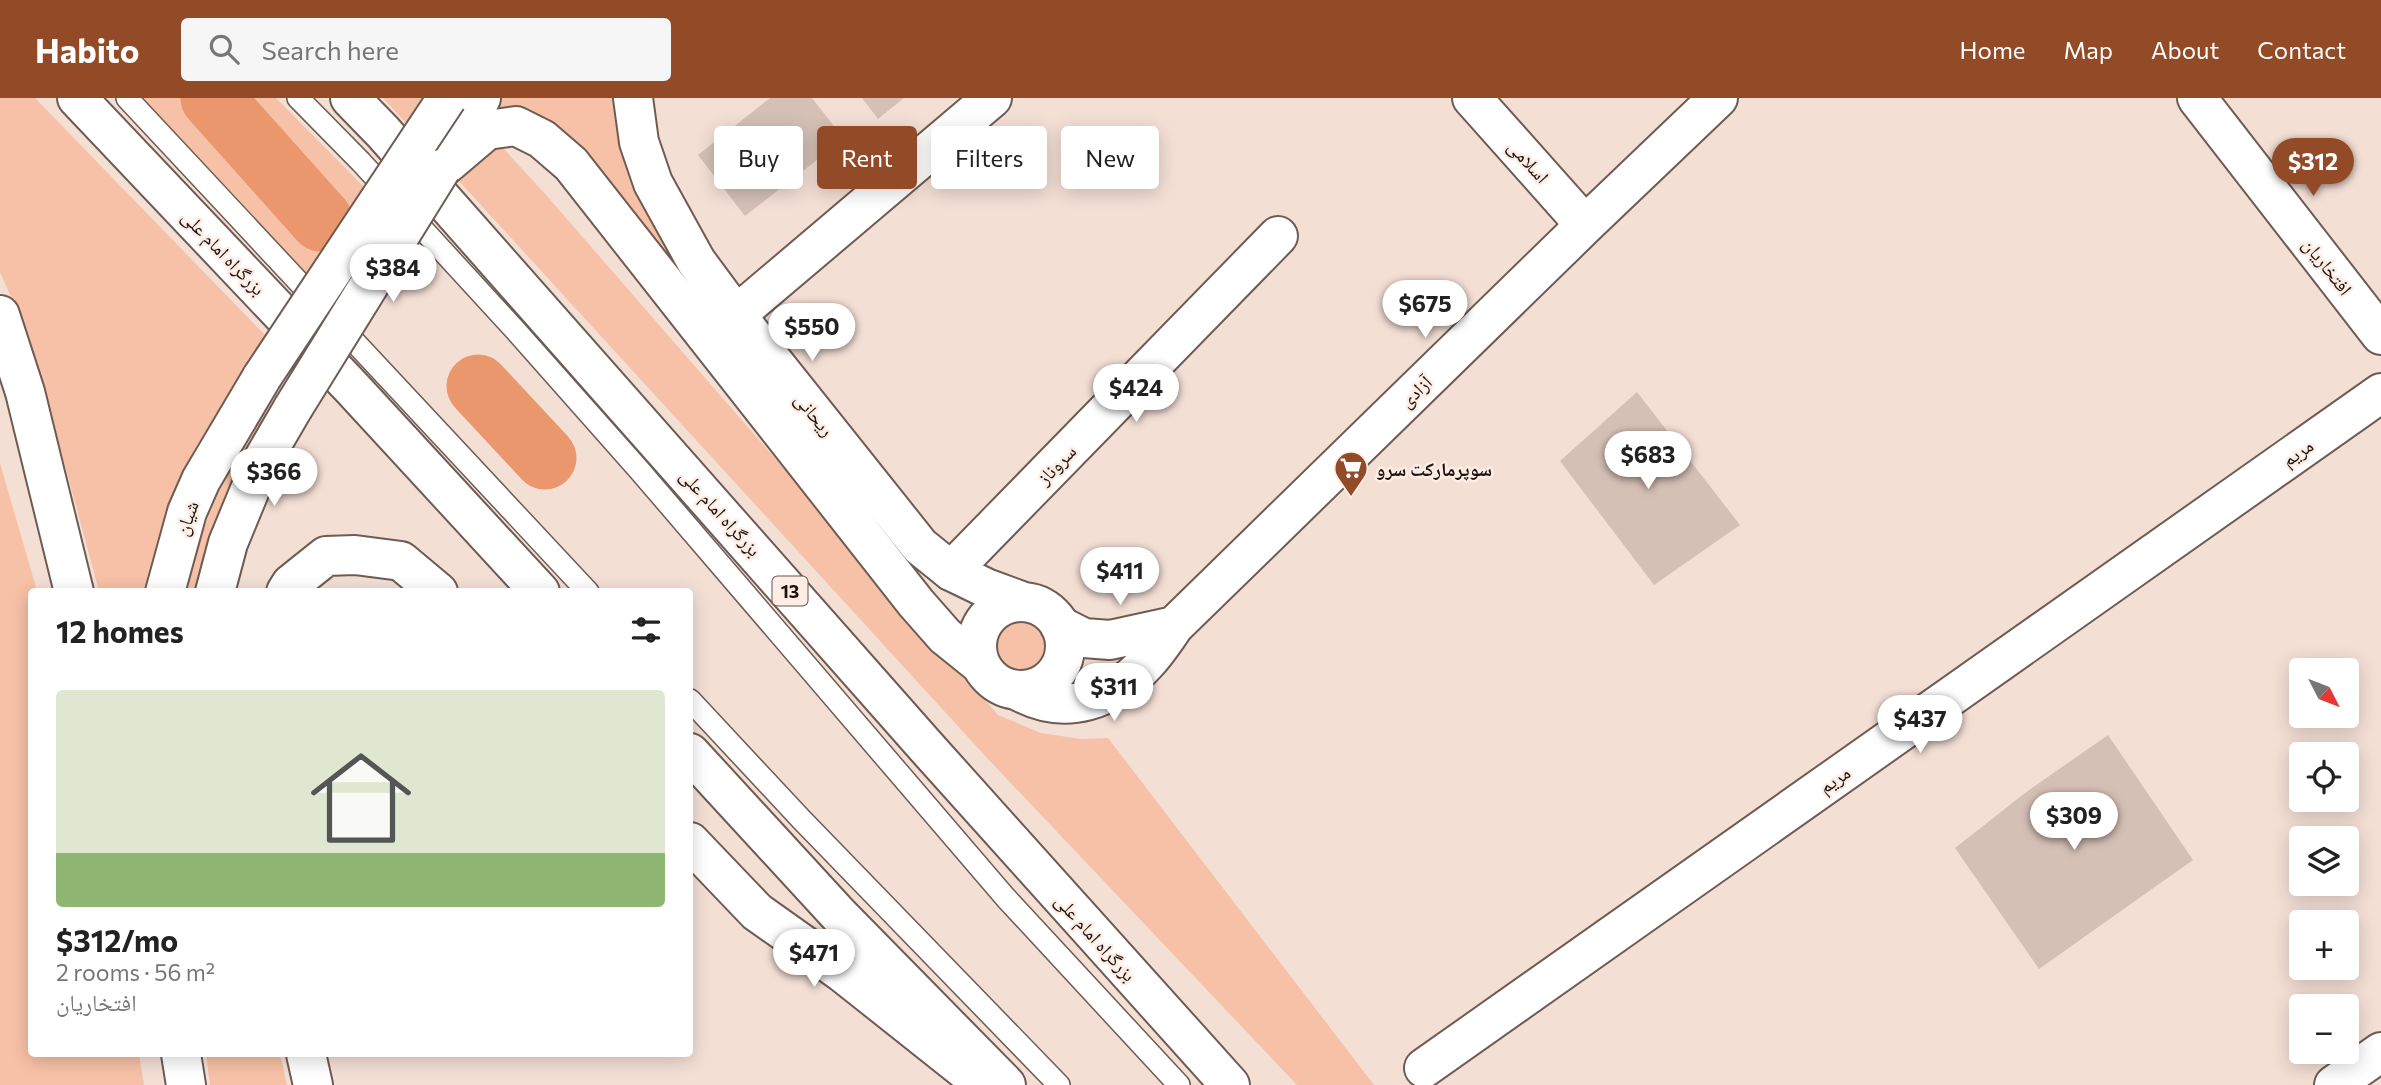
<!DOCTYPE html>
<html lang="en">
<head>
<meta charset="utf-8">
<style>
	:root { --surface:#fff; --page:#f6f6f6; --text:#222; --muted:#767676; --accent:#924b26 }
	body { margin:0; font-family:Commissioner,"Noto Naskh Arabic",sans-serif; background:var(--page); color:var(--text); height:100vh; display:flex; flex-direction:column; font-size:26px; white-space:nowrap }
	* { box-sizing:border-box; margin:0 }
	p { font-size:23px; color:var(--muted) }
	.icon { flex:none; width:38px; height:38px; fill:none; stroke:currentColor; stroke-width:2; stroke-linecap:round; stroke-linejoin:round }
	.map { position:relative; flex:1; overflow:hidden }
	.panel { position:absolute; left:28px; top:490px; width:665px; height:469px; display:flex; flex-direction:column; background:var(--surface); border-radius:7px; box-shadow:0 4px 18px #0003 }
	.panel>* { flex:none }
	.guide { position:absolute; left:714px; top:28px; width:665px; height:63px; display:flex; gap:14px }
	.needle { width:46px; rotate:132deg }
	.buttons { position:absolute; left:2289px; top:560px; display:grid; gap:14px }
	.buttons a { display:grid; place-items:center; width:70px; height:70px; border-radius:7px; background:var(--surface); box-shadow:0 4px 18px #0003; font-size:35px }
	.price { position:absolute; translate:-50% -60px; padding:0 16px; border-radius:24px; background:#fff; color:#222; font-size:23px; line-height:46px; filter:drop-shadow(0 2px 4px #0008) }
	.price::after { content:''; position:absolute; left:50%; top:42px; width:21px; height:16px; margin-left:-10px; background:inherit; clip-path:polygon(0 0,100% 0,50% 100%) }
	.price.on { background:var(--accent); color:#fff }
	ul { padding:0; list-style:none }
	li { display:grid; align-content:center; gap:14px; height:371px; padding:0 28px }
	li span { display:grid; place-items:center; height:217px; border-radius:7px; color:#555 }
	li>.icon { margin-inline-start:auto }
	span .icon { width:126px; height:126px; fill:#fffc; stroke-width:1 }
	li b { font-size:30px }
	h2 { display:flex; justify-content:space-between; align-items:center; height:84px; padding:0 28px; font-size:30px }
	.pill { padding:0 24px; border-radius:7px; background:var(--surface); box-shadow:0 4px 18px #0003; font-size:24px; line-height:63px }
	.pill.on { background:var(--accent); color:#fff }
	header { display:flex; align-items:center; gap:42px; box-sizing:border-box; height:98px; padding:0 35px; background:var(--accent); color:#fff }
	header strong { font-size:33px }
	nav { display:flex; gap:38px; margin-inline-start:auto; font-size:24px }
	.search { width:490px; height:63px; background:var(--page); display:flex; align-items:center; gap:18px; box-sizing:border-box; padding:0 24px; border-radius:7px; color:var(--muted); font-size:26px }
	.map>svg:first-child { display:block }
	.green { fill:#f7c1a7 }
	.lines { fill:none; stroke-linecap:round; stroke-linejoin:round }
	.river { stroke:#ea976e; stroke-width:63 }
	.building { fill:#d5c0b6 }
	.service-casing { stroke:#6e5c53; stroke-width:24 }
	.minor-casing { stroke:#6e5c53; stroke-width:42 }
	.secondary-casing { stroke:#6e5c53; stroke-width:42 }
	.trunk-casing { stroke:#6e5c53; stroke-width:42 }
	.service { stroke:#fff; stroke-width:21 }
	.minor { stroke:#fff; stroke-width:38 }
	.secondary { stroke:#fff; stroke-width:38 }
	.trunk { stroke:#fff; stroke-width:38 }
	.secondary-bridge-casing { stroke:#6e5c53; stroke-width:42; stroke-linecap:butt }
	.secondary-bridge { stroke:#fff; stroke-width:38 }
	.labels { text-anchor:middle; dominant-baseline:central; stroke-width:5; stroke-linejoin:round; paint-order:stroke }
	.shield { fill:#feede5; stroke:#5e544f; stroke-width:2 }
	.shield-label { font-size:18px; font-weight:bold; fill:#1a130f }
	.street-label { font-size:19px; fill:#1a130f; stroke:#feede5 }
	.poi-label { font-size:19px; font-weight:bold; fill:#1a130f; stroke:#feede5; text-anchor:start }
</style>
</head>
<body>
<header>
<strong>Habito</strong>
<div class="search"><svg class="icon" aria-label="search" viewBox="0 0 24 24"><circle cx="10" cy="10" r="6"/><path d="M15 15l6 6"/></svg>Search here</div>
<nav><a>Home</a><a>Map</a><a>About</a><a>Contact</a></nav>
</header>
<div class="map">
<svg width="2381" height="987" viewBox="0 0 2381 987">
	<rect width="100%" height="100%" fill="#f4dfd5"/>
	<path class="green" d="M 0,0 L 35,0 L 265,237 L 195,350 L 166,412 L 143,493 L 99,493 L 63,360 L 17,213 L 0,174 Z
		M 137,0 L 276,0 L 369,94 L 310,183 Z
		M 383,0 L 617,0 L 632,77 L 658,136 L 675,162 L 665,171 L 578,54 L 482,27 L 547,98 L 998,617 L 1041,635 L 1081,641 L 1108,640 L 1374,987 L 1297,987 L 988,661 Z
		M 259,311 L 272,319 L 200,493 L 183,494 C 202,429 226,370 259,311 Z
		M 0,365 L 37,493 L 32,494 L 32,956 L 139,956 L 144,987 L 0,987 Z
		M994 547a25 25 0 1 1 50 0a25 25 0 1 1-50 0Z
		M 206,956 L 280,956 L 287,987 L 210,987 Z"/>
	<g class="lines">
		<path class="river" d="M 212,0 L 321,122
			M 478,288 L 545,360"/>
	</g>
	<path class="building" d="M 770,0 L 812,0 L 844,41 L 745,118 L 698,57 Z
		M 862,0 L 904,0 L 878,21 Z
		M 1637,294 L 1740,427 L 1654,487 L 1560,363 Z
		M 2108,637 L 2193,762 L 2039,871 L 1955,750 L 2029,692 Z"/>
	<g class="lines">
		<defs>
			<path id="service" d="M 127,0 L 588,494
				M 298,0 L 361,64 L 516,233 L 640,373 L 1005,799 L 1179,987
				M 690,602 L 801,721 L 1059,987"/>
			<path id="minor" d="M 1472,0 L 1585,127
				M 2197,0 L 2381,237
				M 736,217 L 992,0
				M 951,473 L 1278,138
				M 1060,528 L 1084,540 L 1110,542 L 1174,528
				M 1017,592 C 1065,620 1113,602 1148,563 C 1158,552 1166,540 1174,528 L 1585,127 L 1718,0
				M 1424,970 L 2381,295
				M 2334,987 L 2381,954"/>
			<path id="secondary" d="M 633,0 L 639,44 L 653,85 L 696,163 L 736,217 L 920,448 L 951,473 L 986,490 L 1024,504
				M 451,54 L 481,0
				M 441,71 L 487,32 L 516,28 L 542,41 L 571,66 L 916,505 L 945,538 L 981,567
				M 0,217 L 25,294 L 74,494
				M 165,494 L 187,414 L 201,382 L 262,279
				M 215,494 L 228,445 L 261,365 L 293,310
				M 286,494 L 291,486 L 326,458 L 355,457 L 401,463 L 438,494
				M977 548a44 44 0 1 1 88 0a44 44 0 1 1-88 0Z
				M 690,744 L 757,814 L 843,875 L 984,987
				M 181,956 L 186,987
				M 306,956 L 313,987"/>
			<path id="trunk" d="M 77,0 L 352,290 L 540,494
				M 350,0 L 383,34 L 929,652 L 1230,987
				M 690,655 L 839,817 L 1006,987"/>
		</defs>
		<use href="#service" class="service-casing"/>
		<use href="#minor" class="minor-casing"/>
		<use href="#secondary" class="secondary-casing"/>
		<use href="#trunk" class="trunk-casing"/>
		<use href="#service" class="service"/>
		<use href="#minor" class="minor"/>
		<use href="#secondary" class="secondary"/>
		<use href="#trunk" class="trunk"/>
		<defs>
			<path id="secondary-bridge" d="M 262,279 L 447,0
				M 293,310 L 441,71"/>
		</defs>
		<use href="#secondary-bridge" class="secondary-bridge-casing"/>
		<use href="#secondary-bridge" class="secondary-bridge"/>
	</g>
	<defs>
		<symbol id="supermarket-pin" viewBox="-11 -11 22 30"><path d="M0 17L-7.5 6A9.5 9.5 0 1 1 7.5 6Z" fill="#924b26" stroke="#feede5"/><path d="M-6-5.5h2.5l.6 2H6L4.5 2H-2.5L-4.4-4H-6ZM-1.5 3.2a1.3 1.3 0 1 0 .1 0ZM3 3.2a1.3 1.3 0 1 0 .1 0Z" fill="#fff"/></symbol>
	</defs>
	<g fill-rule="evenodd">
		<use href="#supermarket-pin" x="1332" y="351" width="38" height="52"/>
	</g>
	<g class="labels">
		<rect class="shield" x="772.5" y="478.5" width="35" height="29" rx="5"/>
		<g class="shield-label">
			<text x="790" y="493">13</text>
		</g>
		<g class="street-label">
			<text transform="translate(1529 63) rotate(48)">اسلامی</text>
			<text transform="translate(224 154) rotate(46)">بزرگراه امام علی</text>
			<text transform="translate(2328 168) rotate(52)">افتخاریان</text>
			<text transform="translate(1415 293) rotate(-44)">آزادی</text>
			<text transform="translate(815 316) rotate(51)">ریحانی</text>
			<text transform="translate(2297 354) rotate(-35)">مریم</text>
			<text transform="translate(1056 366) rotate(-46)">سروناز</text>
			<text transform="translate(721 414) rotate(48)">بزرگراه امام علی</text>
			<text transform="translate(186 420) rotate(-70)">شیان</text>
			<text transform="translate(1834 681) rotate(-35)">مریم</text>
			<text transform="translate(1096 839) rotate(48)">بزرگراه امام علی</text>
		</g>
		<g class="poi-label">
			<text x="1376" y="370">سوپرمارکت سرو</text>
		</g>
	</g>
</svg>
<div class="buttons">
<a><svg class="needle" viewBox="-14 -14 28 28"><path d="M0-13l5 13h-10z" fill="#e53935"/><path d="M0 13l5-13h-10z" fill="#767676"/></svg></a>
<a><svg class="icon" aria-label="locate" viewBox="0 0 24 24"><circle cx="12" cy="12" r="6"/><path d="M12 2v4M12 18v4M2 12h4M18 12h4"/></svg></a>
<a><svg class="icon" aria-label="layers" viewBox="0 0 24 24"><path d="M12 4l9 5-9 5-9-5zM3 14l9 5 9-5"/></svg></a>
<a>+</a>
<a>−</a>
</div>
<b class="price on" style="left:2313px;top:100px">$312</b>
<b class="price" style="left:393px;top:206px">$384</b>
<b class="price" style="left:1425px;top:242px">$675</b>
<b class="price" style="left:812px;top:265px">$550</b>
<b class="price" style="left:1136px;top:326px">$424</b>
<b class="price" style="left:1648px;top:393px">$683</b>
<b class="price" style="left:274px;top:410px">$366</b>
<b class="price" style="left:1120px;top:509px">$411</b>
<b class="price" style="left:1114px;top:625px">$311</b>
<b class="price" style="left:1920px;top:657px">$437</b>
<b class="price" style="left:2074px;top:754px">$309</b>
<b class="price" style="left:814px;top:891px">$471</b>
<div class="guide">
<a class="pill">Buy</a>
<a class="pill on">Rent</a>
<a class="pill">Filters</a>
<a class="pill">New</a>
</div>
<section class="panel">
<h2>12 homes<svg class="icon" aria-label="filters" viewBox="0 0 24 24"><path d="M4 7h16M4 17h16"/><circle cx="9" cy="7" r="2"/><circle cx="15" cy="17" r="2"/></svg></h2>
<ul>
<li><span style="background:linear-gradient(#dfe7d0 75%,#8fb573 0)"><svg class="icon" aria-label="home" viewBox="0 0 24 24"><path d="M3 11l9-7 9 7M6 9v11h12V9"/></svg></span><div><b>$312/mo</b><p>2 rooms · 56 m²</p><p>افتخاریان</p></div></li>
</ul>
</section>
</div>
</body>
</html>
